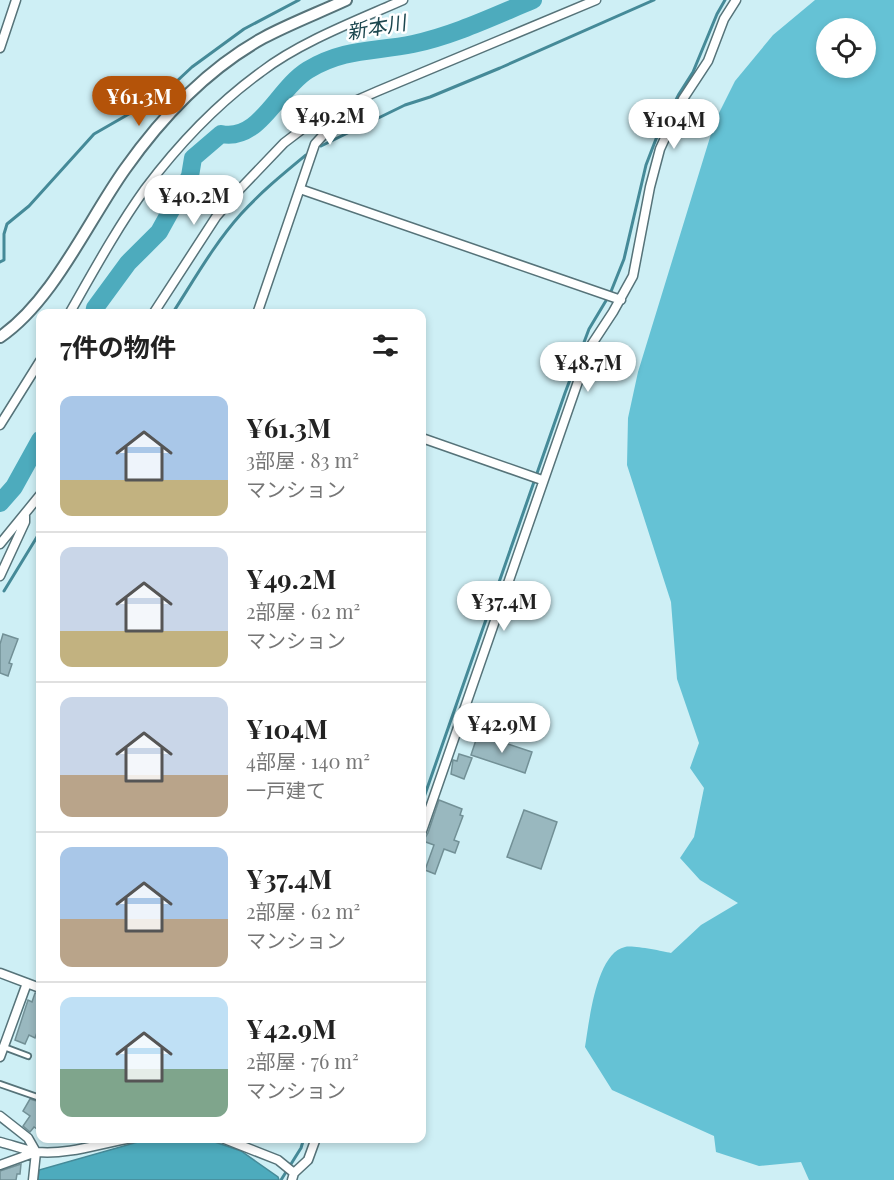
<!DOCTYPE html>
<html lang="ja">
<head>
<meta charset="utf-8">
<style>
	:root { --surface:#fff; --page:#f6f6f6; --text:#222; --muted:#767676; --line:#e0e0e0; --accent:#b45309 }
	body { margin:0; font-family:"Playfair Display","Noto Sans JP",serif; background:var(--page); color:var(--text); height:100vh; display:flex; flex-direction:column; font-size:22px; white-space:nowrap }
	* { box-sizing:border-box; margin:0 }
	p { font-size:20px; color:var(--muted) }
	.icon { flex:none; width:33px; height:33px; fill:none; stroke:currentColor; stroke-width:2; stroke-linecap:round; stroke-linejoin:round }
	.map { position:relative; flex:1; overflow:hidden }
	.details { position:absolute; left:36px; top:309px; width:390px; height:834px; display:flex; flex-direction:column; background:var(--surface); border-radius:12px; box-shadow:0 3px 9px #0003 }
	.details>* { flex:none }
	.fabs { position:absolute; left:816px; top:18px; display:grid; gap:12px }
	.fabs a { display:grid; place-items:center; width:60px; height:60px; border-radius:50%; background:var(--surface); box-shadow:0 3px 9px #0003; font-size:30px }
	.price { position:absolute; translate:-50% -51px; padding:0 14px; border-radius:21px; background:#fff; color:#222; font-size:20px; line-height:39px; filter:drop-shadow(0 2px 3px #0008) }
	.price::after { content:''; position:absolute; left:50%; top:36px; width:18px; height:14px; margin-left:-9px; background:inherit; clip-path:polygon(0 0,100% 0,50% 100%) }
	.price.selected { background:var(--accent); color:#fff }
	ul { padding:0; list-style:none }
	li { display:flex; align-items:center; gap:18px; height:150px; padding:0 24px }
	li+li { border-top:2px solid var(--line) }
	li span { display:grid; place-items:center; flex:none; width:168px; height:120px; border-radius:12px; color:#555 }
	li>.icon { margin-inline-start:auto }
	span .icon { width:72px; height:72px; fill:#fffc; stroke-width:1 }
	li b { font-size:26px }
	h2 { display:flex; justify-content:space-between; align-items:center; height:72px; padding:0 24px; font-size:26px }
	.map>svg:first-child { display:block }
	.forest { fill:#65c2d5; fill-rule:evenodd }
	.water { fill:#4dabbd; stroke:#458a98; stroke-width:1.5 }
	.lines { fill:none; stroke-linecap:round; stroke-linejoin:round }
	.stream { stroke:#458a98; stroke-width:3 }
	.river { stroke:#4dabbd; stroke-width:18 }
	.building { fill:#99b8bf; stroke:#729096; stroke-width:1.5 }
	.service-casing { stroke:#567379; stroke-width:8 }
	.minor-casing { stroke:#567379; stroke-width:11 }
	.tertiary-casing { stroke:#567379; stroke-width:14 }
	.service { stroke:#fff; stroke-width:4.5 }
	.minor { stroke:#fff; stroke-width:8 }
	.tertiary { stroke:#fff; stroke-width:10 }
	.labels { text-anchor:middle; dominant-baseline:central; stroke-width:5; stroke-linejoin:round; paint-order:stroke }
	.water-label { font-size:20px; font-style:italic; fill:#1c474f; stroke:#fff }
</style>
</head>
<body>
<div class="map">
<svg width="894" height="1180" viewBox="0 0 894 1180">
	<rect width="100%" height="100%" fill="#ceeff5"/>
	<path class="forest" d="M 815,0 L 894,0 L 894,1180 L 809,1180 L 801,1162 L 759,1166 L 716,1152 L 714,1136 L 612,1090 L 585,1047 C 589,1023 596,953 625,947 C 633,945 661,951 671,953 L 701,925 L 738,903 L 700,880 L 680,858 L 694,837 L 704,788 L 690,768 L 699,743 L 677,679 L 671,602 L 627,465 L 628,418 L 638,372 L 715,121 L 735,81 L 773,35 ZM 826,28 L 866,28 L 866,68 L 826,68 Z"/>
	<path class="water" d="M 166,1138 L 206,1139 L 241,1151 L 278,1177 L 279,1180 L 38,1180 L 39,1170 L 145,1140 Z"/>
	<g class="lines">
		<path class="stream" d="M 321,146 L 405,105 L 430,97 L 500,68 L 654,0
			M 0,262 L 4,260 L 4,234 L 7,224 L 29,206 L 94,134 L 162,95 L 192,67 L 244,29 L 299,0
			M 172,314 C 194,280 214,244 241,214 C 261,192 283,174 306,155
			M 4,591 L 40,532
			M 422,803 L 565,393 L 589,329 L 610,294 L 624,259 L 646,165 L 656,139 L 679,94 L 693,72 L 717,14 L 725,0
			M 281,1180 L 301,1148 L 304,1138"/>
		<path class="river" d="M 94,314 L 95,308 L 128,263 L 159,232 L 190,176 L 193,158 L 221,134 C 260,142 277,89 308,70 C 345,48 374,52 413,44 C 455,35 494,16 533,0
			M 0,503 L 14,487 L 40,440"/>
	</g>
	<path class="building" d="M 3,634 L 18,639 L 9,663 L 12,664 L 8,676 L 0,673 L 0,644 Z
		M 478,734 L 532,752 L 525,773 L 471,755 Z
		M 459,754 L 472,758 L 464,779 L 451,774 L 453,760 L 457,761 Z
		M 439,800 L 462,809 L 460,815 L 463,816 L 454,840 L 459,842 L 455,853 L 444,849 L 435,874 L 425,870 L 434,845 L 423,841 L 428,833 Z
		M 524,810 L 557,822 L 541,869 L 507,857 Z
		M 35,993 L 40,994 L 40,1024 L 35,1038 L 29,1035 L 25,1044 L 15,1040 L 28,1000 L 32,1002 Z
		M 30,1099 L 40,1102 L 40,1131 L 34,1127 L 30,1132 L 23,1126 L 30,1116 L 23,1111 Z
		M 21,1164 L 20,1174 L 17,1174 L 16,1180 L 0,1180 L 0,1171 Z"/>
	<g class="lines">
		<defs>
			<path id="service" d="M 4,1047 L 28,1056
				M 0,1084 L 40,1098"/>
			<path id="minor" d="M 0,48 L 16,0
				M 300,189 L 621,300
				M 69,314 C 93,272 117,228 145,189 C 178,145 217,104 261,72 C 300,42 358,20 403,0
				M 153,314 L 216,217 L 240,189 L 284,143 L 305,127 L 332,111 L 378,91 L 596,0
				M 257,314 L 315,144 L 352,104
				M 0,425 L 40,361
				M 422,438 L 542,480
				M 0,544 L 40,495
				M 0,576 L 25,522 L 25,516
				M 422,831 L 590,347 L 613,312 L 633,276 L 650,187 L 660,149 L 683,99 L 708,61 L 724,19 L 736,0
				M 0,973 L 40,988
				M 0,1057 L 27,983
				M 0,1116 L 28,1138 L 36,1152 L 33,1180
				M 222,1138 L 278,1160 L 294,1173
				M 0,1142 C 12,1145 25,1150 37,1152 C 69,1155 101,1143 132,1138
				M 0,1165 L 36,1152
				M 292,1180 L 294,1173 L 308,1160 L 316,1138"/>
			<path id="tertiary" d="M 0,337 C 53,301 88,221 125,169 C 161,118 207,69 263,38 C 289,24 318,13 346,0"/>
		</defs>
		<use href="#service" class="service-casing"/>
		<use href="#minor" class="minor-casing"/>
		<use href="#tertiary" class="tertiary-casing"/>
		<use href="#service" class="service"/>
		<use href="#minor" class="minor"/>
		<use href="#tertiary" class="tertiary"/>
	</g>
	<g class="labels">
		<g class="water-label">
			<text transform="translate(376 26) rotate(-10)">新本川</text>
		</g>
	</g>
</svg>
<div class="fabs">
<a><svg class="icon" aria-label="locate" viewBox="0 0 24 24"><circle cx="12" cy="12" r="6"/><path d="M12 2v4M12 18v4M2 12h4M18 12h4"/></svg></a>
</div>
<b class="price selected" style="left:139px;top:127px">¥61.3M</b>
<b class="price" style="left:330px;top:146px">¥49.2M</b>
<b class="price" style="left:674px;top:150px">¥104M</b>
<b class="price" style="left:194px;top:226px">¥40.2M</b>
<b class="price" style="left:588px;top:393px">¥48.7M</b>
<b class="price" style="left:504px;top:632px">¥37.4M</b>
<b class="price" style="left:502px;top:754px">¥42.9M</b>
<section class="details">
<h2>7件の物件<svg class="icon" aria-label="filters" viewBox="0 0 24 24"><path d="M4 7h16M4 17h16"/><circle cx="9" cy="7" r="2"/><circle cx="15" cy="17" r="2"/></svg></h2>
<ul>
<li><span style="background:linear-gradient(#a9c7e8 70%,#c2b280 0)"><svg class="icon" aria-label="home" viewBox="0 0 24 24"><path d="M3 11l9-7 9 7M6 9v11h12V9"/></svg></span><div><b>¥61.3M</b><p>3部屋 · 83 m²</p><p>マンション</p></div></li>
<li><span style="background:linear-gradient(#c9d6e8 70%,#c2b280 0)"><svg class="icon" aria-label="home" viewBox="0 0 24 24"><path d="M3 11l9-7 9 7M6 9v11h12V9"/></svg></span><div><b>¥49.2M</b><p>2部屋 · 62 m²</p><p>マンション</p></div></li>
<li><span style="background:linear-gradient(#c9d6e8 65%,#b9a48a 0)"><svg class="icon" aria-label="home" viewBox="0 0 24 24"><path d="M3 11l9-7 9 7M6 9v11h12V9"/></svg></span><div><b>¥104M</b><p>4部屋 · 140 m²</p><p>一戸建て</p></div></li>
<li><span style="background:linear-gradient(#a9c7e8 60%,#b9a48a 0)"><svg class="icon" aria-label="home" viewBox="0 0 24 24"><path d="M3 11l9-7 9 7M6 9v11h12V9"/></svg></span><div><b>¥37.4M</b><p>2部屋 · 62 m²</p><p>マンション</p></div></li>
<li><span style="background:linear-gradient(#bfe0f5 60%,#7fa58c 0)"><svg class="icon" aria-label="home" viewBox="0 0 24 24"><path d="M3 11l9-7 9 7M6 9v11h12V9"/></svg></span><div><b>¥42.9M</b><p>2部屋 · 76 m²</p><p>マンション</p></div></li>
</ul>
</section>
</div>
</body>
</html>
